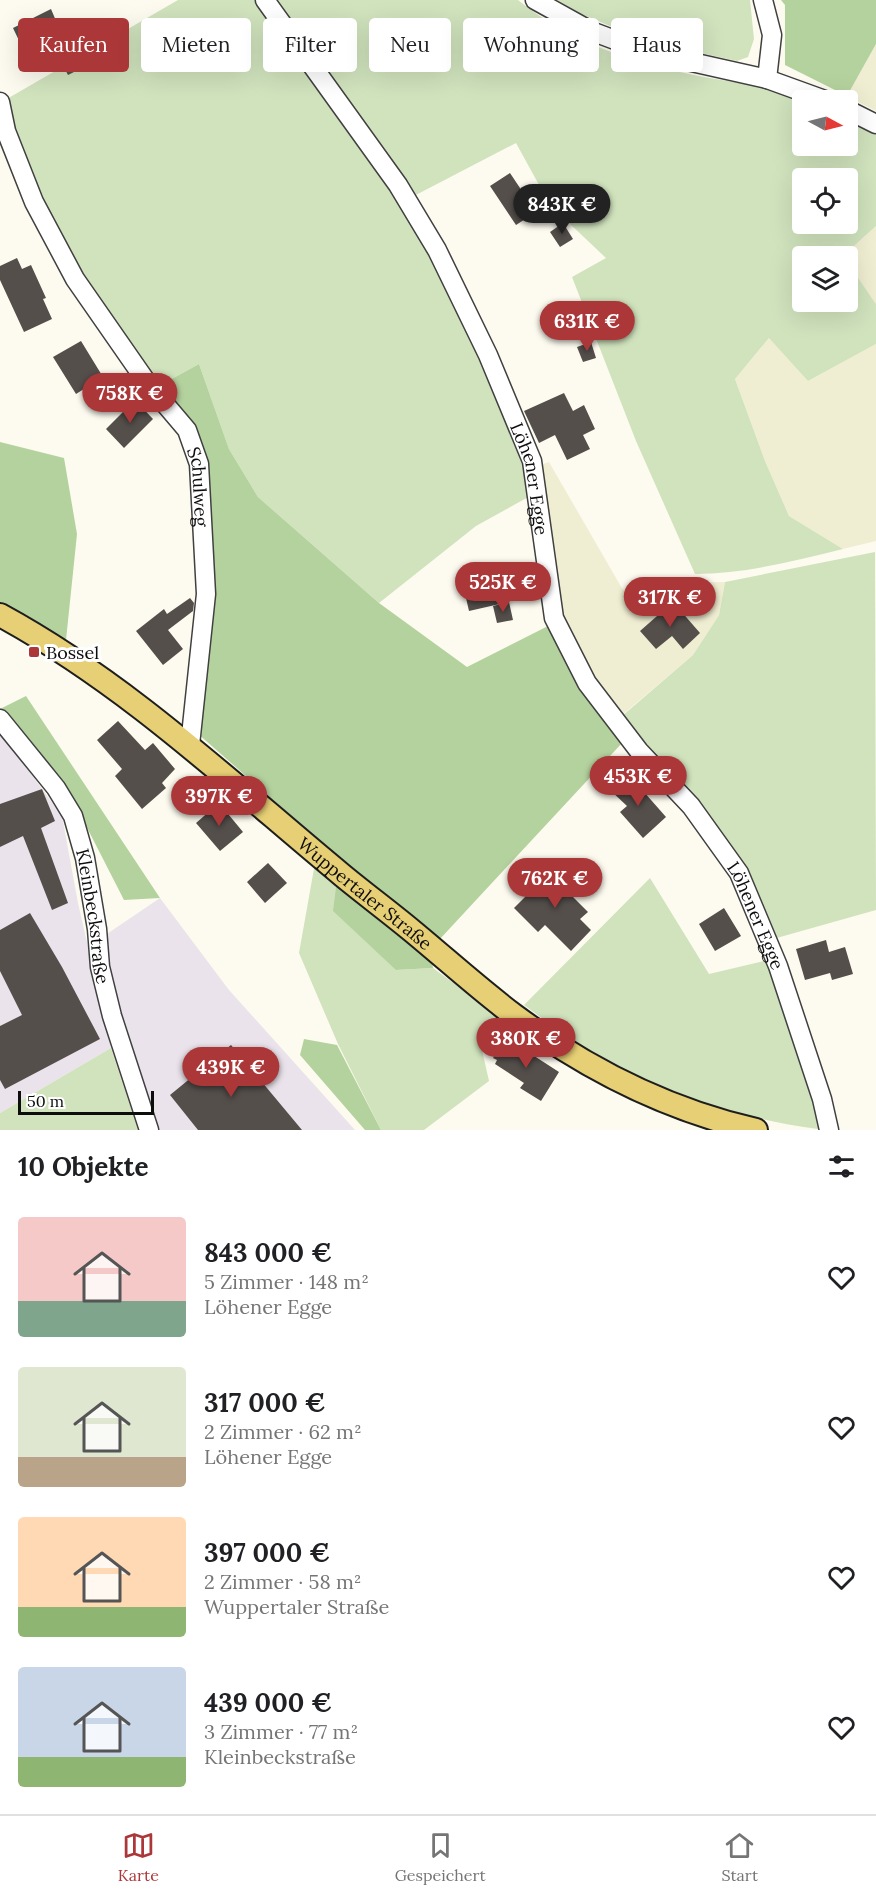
<!DOCTYPE html>
<html lang="de">
<head>
<meta charset="utf-8">
<style>
	:root { --surface:#fff; --page:#f6f6f6; --text:#202124; --muted:#757577; --line:#e0e0e0; --accent:#ac3739 }
	body { margin:0; font-family:Lora,serif; background:var(--page); color:var(--text); height:100vh; display:flex; flex-direction:column; font-size:22px; white-space:nowrap }
	* { box-sizing:border-box; margin:0 }
	p { font-size:20px; color:var(--muted) }
	.icon { flex:none; width:33px; height:33px; fill:none; stroke:currentColor; stroke-width:2; stroke-linecap:round; stroke-linejoin:round }
	.map { position:relative; height:1130px; overflow:hidden }
	.drawer { display:flex; flex-direction:column; background:var(--surface); flex:1 }
	.drawer>* { flex:none }
	.guide { position:absolute; left:18px; top:18px; width:840px; height:54px; display:flex; gap:12px }
	.needle { width:39px; rotate:97deg }
	.tools { position:absolute; left:792px; top:90px; display:grid; gap:12px }
	.tools a { display:grid; place-items:center; width:66px; height:66px; border-radius:6px; background:var(--surface); box-shadow:0 6px 24px #0002; font-size:30px }
	.scale { position:absolute; left:18px; bottom:15px; width:136px; box-sizing:border-box; padding-left:6px; border:3px solid #0d0d0d; border-top:0; font-size:16px; line-height:21px; white-space:nowrap; color:#0d0d0d; -webkit-text-stroke:4px #fff; paint-order:stroke }
	.price { position:absolute; translate:-50% -51px; padding:0 14px; border-radius:21px; background:var(--accent); color:#fff; font-size:20px; line-height:39px; filter:drop-shadow(0 2px 3px #0008) }
	.price::after { content:''; position:absolute; left:50%; top:36px; width:18px; height:14px; margin-left:-9px; background:inherit; clip-path:polygon(0 0,100% 0,50% 100%) }
	.price.on { background:#222; color:#fff }
	ul { padding:0; list-style:none }
	li { display:flex; align-items:center; gap:18px; height:150px; padding:0 18px }
	li span { display:grid; place-items:center; flex:none; width:168px; height:120px; border-radius:6px; color:#555 }
	li>.icon { margin-inline-start:auto }
	span .icon { width:72px; height:72px; fill:#fffc; stroke-width:1 }
	li b { font-size:26px }
	h2 { display:flex; justify-content:space-between; align-items:center; height:72px; padding:0 18px; font-size:26px }
	.tag { padding:0 21px; border-radius:6px; background:var(--surface); box-shadow:0 6px 24px #0002; font-size:21px; line-height:54px }
	.tag.on { background:var(--accent); color:#fff }
	.tab-bar { display:flex; justify-content:space-around; align-items:center; height:84px; border-top:2px solid var(--line); background:var(--surface); font-size:16px; color:var(--muted) }
	.tab-bar a { display:grid; justify-items:center; gap:3px }
	.tab-bar .on { color:var(--accent) }
	.map>svg:first-child { display:block }
	.industrial { fill:#eae3eb }
	.farmland { fill:#f0eed2 }
	.green { fill:#d0e3bd; fill-rule:evenodd }
	.forest { fill:#b4d29e }
	.building { fill:#544f4b }
	.lines { fill:none; stroke-linecap:round; stroke-linejoin:round }
	.minor-casing { stroke:#404040; stroke-width:21 }
	.major-casing { stroke:#1e1e1e; stroke-width:26 }
	.minor { stroke:#fff; stroke-width:18 }
	.major { stroke:#e7cf75; stroke-width:22 }
	.poi-dot { fill:#ac3739; stroke:#fff; stroke-width:2 }
	.labels { text-anchor:middle; dominant-baseline:central; stroke-width:6; stroke-linejoin:round; paint-order:stroke }
	.street-label { font-size:18px; fill:#0d0d0d; stroke:#fff }
	.poi-label { font-size:18px; fill:#0d0d0d; stroke:#fff; text-anchor:start }
</style>
</head>
<body>
<div class="map">
<svg width="876" height="1130" viewBox="0 0 876 1130">
	<rect width="100%" height="100%" fill="#fdfbef"/>
	<path class="industrial" d="M 0,732 L 62,816 L 78,903 L 111,1048 L 0,1113 Z
		M 160,898 L 229,990 L 355,1130 L 158,1130 L 131,1055 L 98,940 Z"/>
	<path class="farmland" d="M 876,44 L 876,111 L 847,96 Z
		M 876,226 L 876,304 L 848,263 L 848,256 L 843,256 Z
		M 770,337 L 808,381 L 876,344 L 876,541 L 843,549 L 789,516 L 765,461 L 735,379 Z
		M 549,462 L 623,590 L 663,583 L 725,582 L 719,615 L 693,655 L 620,717 L 590,679 L 560,616 L 537,466 Z"/>
	<path class="green" d="M 178,0 L 259,0 L 425,239 L 527,458 L 532,495 L 476,526 L 379,603 L 258,497 L 229,449 L 199,364 L 157,387 L 77,275 L 38,202 L 5,100 Z
		M 272,0 L 518,0 C 573,44 637,64 704,77 C 736,83 773,86 802,100 L 802,146 L 848,146 L 848,118 L 876,135 L 876,226 L 843,256 L 802,256 L 802,302 L 848,302 L 848,263 L 876,304 L 876,344 L 808,381 L 769,338 L 735,379 L 765,461 L 789,516 L 843,549 C 794,561 744,574 695,574 L 636,441 L 572,277 L 606,258 L 550,205 L 516,143 L 412,197 ZM 802,178 L 848,178 L 848,224 L 802,224 Z
		M 556,0 L 750,0 L 754,39 L 748,57 L 737,61 L 646,41 L 579,13 Z
		M 875,552 L 876,910 L 773,939 L 752,893 L 621,717 L 693,655 L 719,615 L 725,582 Z
		M 315,863 L 337,881 L 396,970 L 433,968 L 505,1021 L 482,1050 L 489,1081 L 424,1130 L 381,1130 L 338,1044 L 299,953 Z
		M 650,878 L 709,974 L 768,960 L 822,1120 L 818,1129 C 735,1118 660,1091 589,1050 C 566,1037 545,1020 524,1005 Z
		M 111,1048 L 138,1130 L 0,1130 L 0,1113 Z"/>
	<path class="forest" d="M 781,0 L 876,0 L 876,44 L 847,96 L 785,65 L 785,5 Z
		M 199,364 L 229,449 L 258,497 L 379,603 L 467,667 L 550,625 L 623,742 L 439,940 L 386,899 L 197,733 L 204,461 L 157,387 Z
		M 0,442 L 64,458 L 77,534 L 66,640 L 0,603 Z
		M 26,696 L 160,898 L 124,900 L 78,810 L 13,729 L 0,709 Z
		M 337,880 L 432,959 L 433,968 L 396,970 L 333,911 Z
		M 304,1039 L 337,1045 L 381,1130 L 365,1130 L 300,1055 Z"/>
	<path class="building" d="M 51,9 L 65,42 L 68,41 L 76,55 L 72,57 L 78,70 L 68,75 L 49,39 L 24,51 L 13,28 Z
		M 510,173 L 536,212 L 516,225 L 490,186 Z
		M 563,223 L 573,239 L 560,247 L 550,232 Z
		M 17,258 L 22,269 L 31,265 L 46,298 L 43,299 L 52,319 L 24,332 L 0,280 L 0,266 Z
		M 81,341 L 103,377 L 76,394 L 53,357 Z
		M 591,342 L 596,358 L 583,362 L 577,347 Z
		M 564,393 L 573,411 L 584,405 L 595,429 L 583,435 L 590,449 L 567,460 L 555,435 L 539,443 L 524,411 Z
		M 135,400 L 153,419 L 124,448 L 106,429 Z
		M 498,577 L 504,603 L 469,611 L 463,585 Z
		M 190,598 L 194,603 L 193,611 L 168,630 L 183,649 L 163,665 L 136,631 L 164,609 L 167,614 Z
		M 509,602 L 513,620 L 497,623 L 493,606 Z
		M 673,602 L 700,633 L 683,649 L 672,636 L 656,649 L 640,631 Z
		M 118,721 L 145,750 L 153,743 L 175,769 L 162,783 L 166,788 L 142,809 L 115,776 L 122,769 L 97,740 Z
		M 623,776 L 642,793 L 644,792 L 666,817 L 643,838 L 620,812 L 627,806 L 610,790 Z
		M 42,789 L 55,821 L 41,828 L 68,903 L 52,910 L 23,836 L 0,847 L 0,804 Z
		M 219,803 L 243,832 L 220,851 L 196,823 Z
		M 268,863 L 287,883 L 265,903 L 247,882 Z
		M 554,865 L 569,881 L 563,887 L 588,912 L 580,919 L 591,930 L 571,951 L 545,925 L 538,932 L 514,908 L 544,878 L 542,876 Z
		M 724,908 L 741,936 L 715,951 L 699,924 Z
		M 30,913 L 62,967 L 100,1039 L 5,1089 L 0,1080 L 0,1026 L 22,1015 L 0,971 L 0,930 Z
		M 826,940 L 829,952 L 845,947 L 853,974 L 832,980 L 830,973 L 805,980 L 796,949 Z
		M 504,1041 L 508,1044 L 511,1041 L 559,1072 L 541,1101 L 520,1088 L 524,1083 L 495,1064 L 497,1060 L 493,1058 Z
		M 231,1045 L 302,1130 L 198,1130 L 170,1095 Z"/>
	<g class="lines">
		<defs>
			<g id="minor">
				<path id="s1" d="M 265,0 L 398,185 L 437,250 L 488,355 L 532,461 L 554,618 L 587,683 L 639,751 L 691,806 L 739,873 L 778,966 L 822,1099 L 829,1130"/>
				<path d="M 535,0 L 591,31 L 647,52 L 767,79 L 825,100"/>
				<path d="M 763,0 L 772,35 L 767,79"/>
				<path id="s2" d="M 0,102 L 6,131 L 34,202 L 75,279 L 148,384 L 187,430 L 199,464 L 206,594 L 190,745"/>
				<path d="M 848,110 L 876,124"/>
				<path id="s3" d="M 0,719 L 56,788 L 73,816 L 85,858 L 97,929 L 100,967 L 112,1016 L 149,1130"/>
			</g>
			<g id="major">
				<path id="s4" d="M 0,615 C 127,684 232,784 342,875 C 365,894 388,911 411,930 C 445,958 479,989 515,1016 C 587,1069 668,1110 756,1130"/>
			</g>
		</defs>
		<use href="#minor" class="minor-casing"/>
		<use href="#major" class="major-casing"/>
		<use href="#minor" class="minor"/>
		<use href="#major" class="major"/>
	</g>
	<rect class="poi-dot" x="28" y="646" width="12" height="12" rx="3"/>
	<g class="labels">
		<g class="street-label">
			<text stroke="none"><textPath href="#s1" startOffset="552">Löhener Egge</textPath></text>
			<text stroke="none"><textPath href="#s2" startOffset="440">Schulweg</textPath></text>
			<text stroke="none"><textPath href="#s4" startOffset="460">Wuppertaler Straße</textPath></text>
			<text stroke="none"><textPath href="#s3" startOffset="224">Kleinbeckstraße</textPath></text>
			<text stroke="none"><textPath href="#s1" startOffset="1056">Löhener Egge</textPath></text>
		</g>
		<g class="poi-label">
			<text x="46" y="652">Bossel</text>
		</g>
	</g>
</svg>
<div class="tools">
<a><svg class="needle" viewBox="-14 -14 28 28"><path d="M0-13l5 13h-10z" fill="#e53935"/><path d="M0 13l5-13h-10z" fill="#757577"/></svg></a>
<a><svg class="icon" aria-label="locate" viewBox="0 0 24 24"><circle cx="12" cy="12" r="6"/><path d="M12 2v4M12 18v4M2 12h4M18 12h4"/></svg></a>
<a><svg class="icon" aria-label="layers" viewBox="0 0 24 24"><path d="M12 4l9 5-9 5-9-5zM3 14l9 5 9-5"/></svg></a>
</div>
<div class="scale">50 m</div>
<b class="price on" style="left:562px;top:235px">843K €</b>
<b class="price" style="left:587px;top:352px">631K €</b>
<b class="price" style="left:130px;top:424px">758K €</b>
<b class="price" style="left:503px;top:613px">525K €</b>
<b class="price" style="left:670px;top:628px">317K €</b>
<b class="price" style="left:638px;top:807px">453K €</b>
<b class="price" style="left:219px;top:827px">397K €</b>
<b class="price" style="left:555px;top:909px">762K €</b>
<b class="price" style="left:526px;top:1069px">380K €</b>
<b class="price" style="left:231px;top:1098px">439K €</b>
<div class="guide">
<a class="tag on">Kaufen</a>
<a class="tag">Mieten</a>
<a class="tag">Filter</a>
<a class="tag">Neu</a>
<a class="tag">Wohnung</a>
<a class="tag">Haus</a>
</div>
</div>
<section class="drawer">
<h2>10 Objekte<svg class="icon" aria-label="filters" viewBox="0 0 24 24"><path d="M4 7h16M4 17h16"/><circle cx="9" cy="7" r="2"/><circle cx="15" cy="17" r="2"/></svg></h2>
<ul>
<li><span style="background:linear-gradient(#f6c9c9 70%,#7fa58c 0)"><svg class="icon" aria-label="home" viewBox="0 0 24 24"><path d="M3 11l9-7 9 7M6 9v11h12V9"/></svg></span><div><b>843 000 €</b><p>5 Zimmer · 148 m²</p><p>Löhener Egge</p></div><svg class="icon" aria-label="heart" viewBox="0 0 24 24"><path d="M12 20l-8-8c-3-5 5-10 8-4 3-6 11-1 8 4z"/></svg></li>
<li><span style="background:linear-gradient(#dfe7d0 75%,#b9a48a 0)"><svg class="icon" aria-label="home" viewBox="0 0 24 24"><path d="M3 11l9-7 9 7M6 9v11h12V9"/></svg></span><div><b>317 000 €</b><p>2 Zimmer · 62 m²</p><p>Löhener Egge</p></div><svg class="icon" aria-label="heart" viewBox="0 0 24 24"><path d="M12 20l-8-8c-3-5 5-10 8-4 3-6 11-1 8 4z"/></svg></li>
<li><span style="background:linear-gradient(#ffd9b3 75%,#8fb573 0)"><svg class="icon" aria-label="home" viewBox="0 0 24 24"><path d="M3 11l9-7 9 7M6 9v11h12V9"/></svg></span><div><b>397 000 €</b><p>2 Zimmer · 58 m²</p><p>Wuppertaler Straße</p></div><svg class="icon" aria-label="heart" viewBox="0 0 24 24"><path d="M12 20l-8-8c-3-5 5-10 8-4 3-6 11-1 8 4z"/></svg></li>
<li><span style="background:linear-gradient(#c9d6e8 75%,#8fb573 0)"><svg class="icon" aria-label="home" viewBox="0 0 24 24"><path d="M3 11l9-7 9 7M6 9v11h12V9"/></svg></span><div><b>439 000 €</b><p>3 Zimmer · 77 m²</p><p>Kleinbeckstraße</p></div><svg class="icon" aria-label="heart" viewBox="0 0 24 24"><path d="M12 20l-8-8c-3-5 5-10 8-4 3-6 11-1 8 4z"/></svg></li>
</ul>
</section>
<nav class="tab-bar">
<a class="on"><svg class="icon" aria-label="map" viewBox="0 0 24 24"><path d="M3 6l6-2 6 2 6-2v14l-6 2-6-2-6 2zM9 4v14M15 6v14"/></svg>Karte</a>
<a><svg class="icon" aria-label="saved" viewBox="0 0 24 24"><path d="M7 4h10v16l-5-4-5 4z"/></svg>Gespeichert</a>
<a><svg class="icon" aria-label="home" viewBox="0 0 24 24"><path d="M3 11l9-7 9 7M6 9v11h12V9"/></svg>Start</a>
</nav>
</body>
</html>
